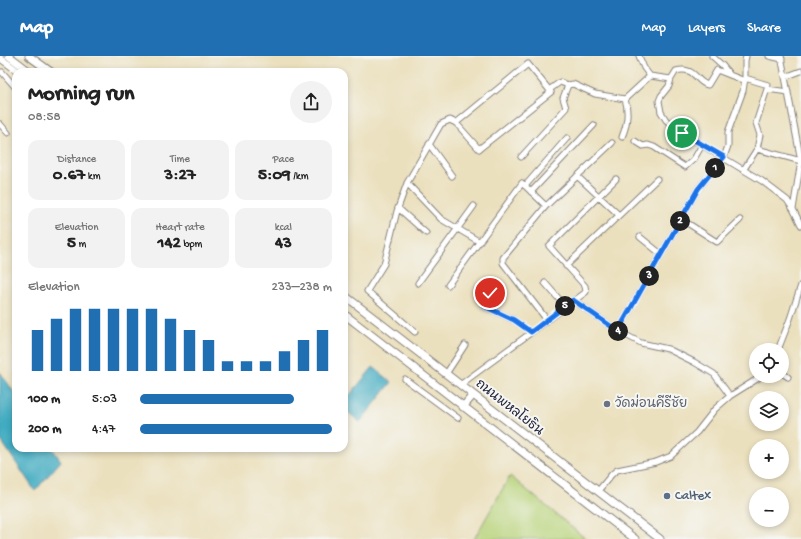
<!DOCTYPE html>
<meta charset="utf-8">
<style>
body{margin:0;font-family:"Gochi Hand","Playpen Sans Thai",sans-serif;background:#f2f2f2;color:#222;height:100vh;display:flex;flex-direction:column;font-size:15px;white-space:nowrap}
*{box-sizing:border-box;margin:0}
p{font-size:13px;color:#767676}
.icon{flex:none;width:22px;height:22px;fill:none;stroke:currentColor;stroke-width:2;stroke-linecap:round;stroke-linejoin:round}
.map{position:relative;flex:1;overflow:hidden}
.side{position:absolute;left:12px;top:12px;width:336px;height:384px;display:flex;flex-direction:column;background:#fff;border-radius:12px;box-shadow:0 2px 6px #0003}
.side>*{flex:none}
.fabs{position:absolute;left:749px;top:287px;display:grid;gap:8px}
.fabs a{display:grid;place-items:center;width:40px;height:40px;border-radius:50%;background:#fff;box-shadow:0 2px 6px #0003;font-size:20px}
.pin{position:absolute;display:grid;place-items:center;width:34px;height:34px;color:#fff;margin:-17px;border:2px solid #fff;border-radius:50%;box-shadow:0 1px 4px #0007}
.km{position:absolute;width:20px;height:20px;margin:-10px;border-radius:50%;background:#222;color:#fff;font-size:11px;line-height:20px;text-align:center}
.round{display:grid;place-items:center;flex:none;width:42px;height:42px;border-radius:21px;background:#f2f2f2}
.overview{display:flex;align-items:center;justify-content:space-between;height:68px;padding:0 16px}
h1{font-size:22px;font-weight:700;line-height:30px}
.figures{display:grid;grid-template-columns:repeat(3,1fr);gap:6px;height:68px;padding:4px 16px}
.figures div{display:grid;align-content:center;border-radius:10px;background:#f2f2f2;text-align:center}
.figures b{font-size:17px;font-weight:700}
.figures small{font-size:11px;font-weight:400}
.figures p{font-size:11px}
.chart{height:112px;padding:8px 16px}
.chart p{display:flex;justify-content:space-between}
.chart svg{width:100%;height:72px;margin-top:4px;stroke:#1f6fb2;stroke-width:6}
ul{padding:0 16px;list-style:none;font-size:13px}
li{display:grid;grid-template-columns:64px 48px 1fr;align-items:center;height:30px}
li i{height:10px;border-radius:5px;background:#1f6fb2}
header{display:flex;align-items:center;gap:24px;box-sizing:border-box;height:56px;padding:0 20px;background:#1f6fb2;color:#fff}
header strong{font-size:19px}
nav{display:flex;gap:22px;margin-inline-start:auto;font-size:14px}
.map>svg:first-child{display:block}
.green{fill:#b8d379;stroke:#6d7a5a}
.water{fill:#41abc1;stroke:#32667e}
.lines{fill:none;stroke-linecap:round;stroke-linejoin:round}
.minor-casing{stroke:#86817c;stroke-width:7}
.major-casing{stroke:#86817c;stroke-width:8}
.highway-casing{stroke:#86817c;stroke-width:9}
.minor{stroke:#fff;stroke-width:5}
.major{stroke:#fff;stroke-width:6}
.highway{stroke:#fff;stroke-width:7}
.route-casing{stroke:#fff;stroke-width:8}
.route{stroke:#1a73e8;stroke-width:5}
.worship-dot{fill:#6b7280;stroke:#f6f6f2;stroke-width:1.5}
.service-dot{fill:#5c6f8a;stroke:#f6f6f2;stroke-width:1.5}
.labels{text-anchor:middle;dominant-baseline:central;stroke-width:4;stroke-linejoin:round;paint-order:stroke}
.worship-label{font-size:13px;fill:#5b616d;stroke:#f6f6f2;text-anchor:start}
.street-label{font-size:13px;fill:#22223b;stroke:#f6f6f2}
.service-label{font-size:13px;fill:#4e5e75;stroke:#f6f6f2;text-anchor:start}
</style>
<header>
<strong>Map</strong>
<nav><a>Map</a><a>Layers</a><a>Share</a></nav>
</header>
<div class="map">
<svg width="801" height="483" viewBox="0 0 801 483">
<rect width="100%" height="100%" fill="#f6f6f2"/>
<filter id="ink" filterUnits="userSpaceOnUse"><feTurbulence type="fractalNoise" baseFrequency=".025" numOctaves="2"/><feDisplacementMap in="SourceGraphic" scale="8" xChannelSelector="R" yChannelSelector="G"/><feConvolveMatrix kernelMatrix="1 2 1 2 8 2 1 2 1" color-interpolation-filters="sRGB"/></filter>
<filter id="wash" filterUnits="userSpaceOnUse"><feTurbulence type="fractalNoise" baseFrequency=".012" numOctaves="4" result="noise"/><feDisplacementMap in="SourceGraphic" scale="16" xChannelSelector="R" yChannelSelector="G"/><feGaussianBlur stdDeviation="0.9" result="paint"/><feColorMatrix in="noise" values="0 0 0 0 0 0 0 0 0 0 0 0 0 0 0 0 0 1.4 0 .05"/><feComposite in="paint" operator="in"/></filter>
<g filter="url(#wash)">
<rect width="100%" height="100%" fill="#ebe0bd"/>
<path class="green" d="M510,420L586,483H474Z"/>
<path class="water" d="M373,311L392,326L360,366L344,353V346Z
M0,316L16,339V392H52L61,405L35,435L0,383Z"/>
</g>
<g filter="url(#ink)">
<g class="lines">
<g class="minor-casing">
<path id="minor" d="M639,0L644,12L650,20L671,23L669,30L661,40L659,45L661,56L666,64L682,77L762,125L787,144L793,153
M712,0L722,9L730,19
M769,0L782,3
M781,0L801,105L793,153L801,169
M2,16L16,32
M785,21L801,15
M745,22L768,29L767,33
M671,23L676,15C696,10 696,27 708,29L717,14L745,25
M549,34L560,26L568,29L573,28L595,38L625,43L650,20
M788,36L767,33L756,67L760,79L757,93L801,105
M0,68L8,77
M622,81C627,70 629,55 625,43
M635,85L643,90L648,89L654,91L685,111L694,103L702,89
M429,88L452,120
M521,101L566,52L563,42L568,29
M744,113L757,93
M577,120L619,159
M407,127L441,163L480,186
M525,130L567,82
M531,136L594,69
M398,152L426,177
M681,163L717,186L740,164
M640,181L661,198
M566,210L657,123
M418,227L474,150
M545,227L565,250
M448,229L522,127L546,150
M492,235L484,246V250L514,264L531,276
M573,244L618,275L641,287L668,293L694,306L714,318L730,340
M547,264L503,207V202L546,150L612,87
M618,275L698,133L724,101L728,90V76L743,35L745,22V5L746,0
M415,276L367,235L384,208L397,155L407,127L441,68L450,64L456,67L479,93L551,36L528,8L456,67
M778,294L790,263L801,229
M782,317L788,321
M446,318L465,289
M405,323L458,362
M460,329L586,236L585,230L549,190L616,123
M598,435L612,418L617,414L656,406L671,400L697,376L715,353L730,340L762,320"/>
</g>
<g class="major-casing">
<path id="major" d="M0,2L19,16"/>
</g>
<g class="highway-casing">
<path id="highway" d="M9,0L30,16
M29,0L51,16
M344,239L660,483
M344,258L635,483
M463,351L473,339"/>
</g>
<use href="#minor" class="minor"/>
<use href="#major" class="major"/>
<use href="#highway" class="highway"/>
</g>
</g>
<g class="lines" filter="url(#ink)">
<g class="route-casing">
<path id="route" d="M490,237L484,246V250L514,264L531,276L573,244L618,275L698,133L724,101L682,77"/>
</g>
<use href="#route" class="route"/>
</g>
<circle class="worship-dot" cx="607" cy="348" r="4"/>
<circle class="service-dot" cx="667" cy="440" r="4"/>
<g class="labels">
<g class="worship-label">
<text x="615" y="348">วัดม่อนคีรีชัย</text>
</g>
<g class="street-label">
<text transform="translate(509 352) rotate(38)">ถนนพหลโยธิน</text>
</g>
<g class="service-label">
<text x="675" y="440">Caltex</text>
</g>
</g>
</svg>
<div class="fabs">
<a><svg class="icon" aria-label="locate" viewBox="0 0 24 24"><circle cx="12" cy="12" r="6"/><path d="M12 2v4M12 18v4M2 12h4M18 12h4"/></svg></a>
<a><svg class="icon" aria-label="layers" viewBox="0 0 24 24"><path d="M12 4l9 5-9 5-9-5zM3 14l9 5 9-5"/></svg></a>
<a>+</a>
<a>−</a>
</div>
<div class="pin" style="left:682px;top:77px;background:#1e9e55"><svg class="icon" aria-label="arrive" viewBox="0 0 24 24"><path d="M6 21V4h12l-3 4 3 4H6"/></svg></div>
<div class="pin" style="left:490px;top:237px;background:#d93025"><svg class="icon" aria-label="check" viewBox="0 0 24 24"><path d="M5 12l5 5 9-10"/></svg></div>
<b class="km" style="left:715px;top:112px">1</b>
<b class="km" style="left:680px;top:165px">2</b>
<b class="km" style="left:649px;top:220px">3</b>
<b class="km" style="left:618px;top:275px">4</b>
<b class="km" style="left:565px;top:250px">5</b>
<section class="side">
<div class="overview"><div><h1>Morning run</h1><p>08:58</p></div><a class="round"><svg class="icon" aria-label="share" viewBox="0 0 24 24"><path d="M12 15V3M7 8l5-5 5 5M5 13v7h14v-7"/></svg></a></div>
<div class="figures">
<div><p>Distance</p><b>0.67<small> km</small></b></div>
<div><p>Time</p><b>3:27</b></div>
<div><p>Pace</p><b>5:09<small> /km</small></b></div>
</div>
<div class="figures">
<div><p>Elevation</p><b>5<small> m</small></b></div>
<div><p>Heart rate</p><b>142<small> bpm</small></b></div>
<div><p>kcal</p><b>43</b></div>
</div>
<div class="chart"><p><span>Elevation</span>233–238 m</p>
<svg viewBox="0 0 160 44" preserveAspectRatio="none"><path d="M5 44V19M15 44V12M25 44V6M35 44V6M45 44V6M55 44V6M65 44V6M75 44V12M85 44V19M95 44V25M105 44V38M115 44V38M125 44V38M135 44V32M145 44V25M155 44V19"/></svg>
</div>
<ul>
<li><b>100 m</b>5:03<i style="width:80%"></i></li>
<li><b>200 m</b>4:47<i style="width:100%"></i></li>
</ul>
</section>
</div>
